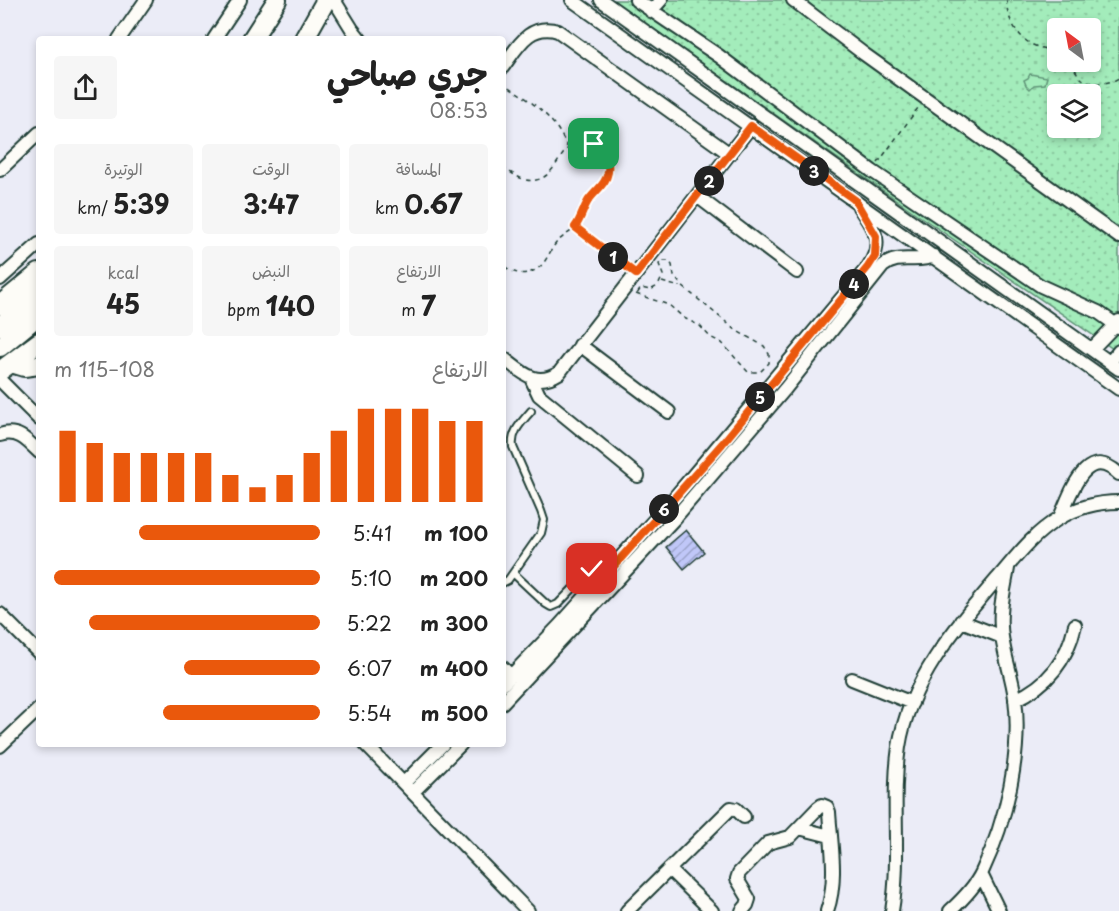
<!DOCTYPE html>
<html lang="ar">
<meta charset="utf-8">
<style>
body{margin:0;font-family:"Playpen Sans","Playpen Sans Arabic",sans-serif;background:#f6f6f6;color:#222;direction:rtl;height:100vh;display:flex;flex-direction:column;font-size:22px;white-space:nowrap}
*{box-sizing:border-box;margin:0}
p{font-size:20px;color:#767676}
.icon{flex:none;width:33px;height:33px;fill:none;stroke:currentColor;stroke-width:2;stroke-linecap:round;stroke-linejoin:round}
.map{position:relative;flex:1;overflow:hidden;direction:ltr}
.side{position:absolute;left:36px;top:36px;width:470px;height:711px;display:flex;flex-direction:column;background:#fff;border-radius:6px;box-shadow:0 3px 9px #0003;direction:rtl}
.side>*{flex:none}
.needle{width:39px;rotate:328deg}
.tools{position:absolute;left:1047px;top:18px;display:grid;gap:12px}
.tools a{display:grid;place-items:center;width:54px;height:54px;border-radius:6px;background:#fff;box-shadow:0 3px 9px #0003;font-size:30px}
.pin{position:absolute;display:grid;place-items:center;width:51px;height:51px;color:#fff;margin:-26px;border-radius:12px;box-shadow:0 3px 9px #0006}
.km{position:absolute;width:30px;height:30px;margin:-15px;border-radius:50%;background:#222;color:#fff;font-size:16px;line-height:30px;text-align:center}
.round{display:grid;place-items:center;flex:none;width:63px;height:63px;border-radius:6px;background:#f6f6f6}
.headline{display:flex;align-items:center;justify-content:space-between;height:102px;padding:0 18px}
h1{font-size:33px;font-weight:700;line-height:45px}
.metrics{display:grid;grid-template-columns:repeat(3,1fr);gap:9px;height:102px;padding:6px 18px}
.metrics div{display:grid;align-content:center;border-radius:6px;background:#f6f6f6;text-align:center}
.metrics b{font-size:26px;font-weight:700}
.metrics small{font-size:16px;font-weight:400}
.metrics p{font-size:16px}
.chart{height:168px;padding:12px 18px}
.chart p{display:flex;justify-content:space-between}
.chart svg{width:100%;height:108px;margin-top:6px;stroke:#ea580c;stroke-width:6}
ul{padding:0 18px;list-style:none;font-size:20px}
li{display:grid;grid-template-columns:96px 72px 1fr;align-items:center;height:45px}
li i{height:15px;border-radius:8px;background:#ea580c}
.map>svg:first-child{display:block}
.green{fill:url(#green-dots);stroke:#619478;stroke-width:1.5;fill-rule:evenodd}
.pitch{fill:#a3ecbb;stroke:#619478;stroke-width:1.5}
.building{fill:url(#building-hatch);stroke:#1f3d34;stroke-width:1.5}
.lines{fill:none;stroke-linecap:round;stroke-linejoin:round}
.lane-casing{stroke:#1f3d34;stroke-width:10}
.street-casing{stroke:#1f3d34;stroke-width:16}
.primary-casing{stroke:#1f3d34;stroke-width:22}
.path{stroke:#1f3d34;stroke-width:1.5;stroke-dasharray:4.5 4.5;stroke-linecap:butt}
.lane{stroke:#fdfcf7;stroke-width:6}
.street{stroke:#fdfcf7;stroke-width:12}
.primary{stroke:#fdfcf7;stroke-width:18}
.route-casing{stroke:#fff;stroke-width:12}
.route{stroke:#ea580c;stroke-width:8}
</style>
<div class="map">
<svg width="1119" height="911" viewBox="0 0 1119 911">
<defs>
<pattern id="green-dots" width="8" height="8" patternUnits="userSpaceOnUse" patternTransform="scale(1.5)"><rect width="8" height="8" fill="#a3ecbb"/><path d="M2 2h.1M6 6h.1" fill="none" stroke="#8ccba1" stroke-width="1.8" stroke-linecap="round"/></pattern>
<pattern id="building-hatch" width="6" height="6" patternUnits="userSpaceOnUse" patternTransform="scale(1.5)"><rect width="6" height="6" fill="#c0c7f8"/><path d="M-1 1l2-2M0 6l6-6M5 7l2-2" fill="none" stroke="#9ba3ca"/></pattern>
</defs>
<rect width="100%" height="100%" fill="#ebecf7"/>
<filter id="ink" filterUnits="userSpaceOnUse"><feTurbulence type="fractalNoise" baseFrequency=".0167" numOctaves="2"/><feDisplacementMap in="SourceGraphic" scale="12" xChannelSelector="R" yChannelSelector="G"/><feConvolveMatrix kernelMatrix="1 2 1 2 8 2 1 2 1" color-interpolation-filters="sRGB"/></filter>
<g filter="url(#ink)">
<path class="green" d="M612,0H1119V353L918,215ZM1058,28H1090V62H1058ZM1058,94H1090V128H1058Z"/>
<path class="pitch" d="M1030,74L1047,77L1045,84L1034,85L1030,89L1026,85L1024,80L1028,78Z"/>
<path class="building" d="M686,530L704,552L684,569L666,547Z"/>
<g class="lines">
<g class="lane-casing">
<path id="lane" d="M513,573L546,604L551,607L558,604L592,569H597L605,575
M502,583L508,580L541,533L544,520L541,511L513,447C511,432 521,423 531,411"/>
</g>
<g class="street-casing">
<path id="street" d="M334,0L352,29L360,39
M572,0L1119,389
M601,0L1119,369
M636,0L719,56L872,171L1041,286L1098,312L1119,327
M793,0L864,54L1119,237
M651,11L661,0
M119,39L146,0
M214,39L240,0
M502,68C517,48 529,22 558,31L730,154
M0,170L39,133
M697,196L797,272
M0,279L39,244
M580,345L669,412
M1092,349L1119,321
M502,357C522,372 535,388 559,373L751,126
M1110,362L1119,351
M531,378L539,395L638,476
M0,380L39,419
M0,435C17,429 27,440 39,452
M1060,517C1071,494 1085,443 1119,474
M0,614L39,653
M961,621L1002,637
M502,667L511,676
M852,679L912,703
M502,685L559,626L675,497L868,267C885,241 874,230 859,207
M1015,700C1048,685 1067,661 1075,625
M502,703L674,519L785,389L883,266C899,253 916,264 934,256
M365,744L528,911
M0,746L39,709
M404,783L443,744
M413,792L461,744
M799,828L830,836
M669,869L712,911
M981,874L999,911
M627,911L731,808L736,809L744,817
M742,911L747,905L749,899L737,879L739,873L768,843L790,837L818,808L822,805L827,807L829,812C831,844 838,879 827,911
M892,911C901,857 891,801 899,747C909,681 955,628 997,579C1016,557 1033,534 1058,519C1076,508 1098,502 1119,502
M950,911C962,900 975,887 982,872C1006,821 1022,755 1015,698C1012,674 1002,651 1001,627C999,607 1005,587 1008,568"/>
</g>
<g class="primary-casing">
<path id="primary" d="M252,39L277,0
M304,39L326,0
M0,305L39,273
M0,326L39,294
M0,347L39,315
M11,363L24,367L39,365
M0,371L39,342"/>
</g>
<path class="path" d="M1007,0C1005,16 1018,38 1033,45C1041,49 1050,49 1058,52
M1070,62C1074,67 1077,74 1081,78C1090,86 1110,84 1119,78
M502,82C529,100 555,116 567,147
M878,163L918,108
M502,168C514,173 522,183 536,180C560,176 560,137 588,142C594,144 600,147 603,152C608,158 610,166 608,173C605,185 596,190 589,199C584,206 583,216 578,224C572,232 564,235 557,242C548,252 546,267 531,272C521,276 510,272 502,264
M576,228L626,267
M662,282L680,287
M636,294L669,305L684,318L700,326L710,337L722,343L748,372H760L769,363V354L764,346L737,331L682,286L674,276L672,265L669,261H662L659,264L663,275L658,286L650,290L641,288L637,294"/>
<use href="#lane" class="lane"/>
<use href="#street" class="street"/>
<use href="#primary" class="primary"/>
</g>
</g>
<g class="lines" filter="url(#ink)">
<g class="route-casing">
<path id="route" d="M592,569H597L605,576L722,444L868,267L875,256L876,236L855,200L751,126L636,274L575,227C581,219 583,209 588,201C592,195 597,191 601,186C613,172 610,154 594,144"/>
</g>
<use href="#route" class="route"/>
</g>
</svg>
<div class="tools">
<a><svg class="needle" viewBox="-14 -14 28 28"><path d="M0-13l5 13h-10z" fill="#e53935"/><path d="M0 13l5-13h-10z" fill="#767676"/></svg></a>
<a><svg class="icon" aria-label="layers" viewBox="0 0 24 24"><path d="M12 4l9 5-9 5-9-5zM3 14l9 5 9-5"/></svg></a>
</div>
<div class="pin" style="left:594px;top:144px;background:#1e9e55"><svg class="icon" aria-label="arrive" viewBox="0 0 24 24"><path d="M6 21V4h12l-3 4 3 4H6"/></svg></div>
<div class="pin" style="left:592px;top:569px;background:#d93025"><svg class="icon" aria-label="check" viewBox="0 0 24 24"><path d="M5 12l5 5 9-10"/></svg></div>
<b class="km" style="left:613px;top:257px">1</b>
<b class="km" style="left:709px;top:181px">2</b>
<b class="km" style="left:814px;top:171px">3</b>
<b class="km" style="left:854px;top:284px">4</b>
<b class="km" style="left:760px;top:397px">5</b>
<b class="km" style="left:664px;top:509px">6</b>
<section class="side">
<div class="headline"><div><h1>جري صباحي</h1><p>08:53</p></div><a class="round"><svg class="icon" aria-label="share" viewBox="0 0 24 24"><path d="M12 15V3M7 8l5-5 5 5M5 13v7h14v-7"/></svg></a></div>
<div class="metrics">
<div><p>المسافة</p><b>0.67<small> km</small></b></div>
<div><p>الوقت</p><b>3:47</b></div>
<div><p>الوتيرة</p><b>5:39<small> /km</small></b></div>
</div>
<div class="metrics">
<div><p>الارتفاع</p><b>7<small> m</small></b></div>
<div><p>النبض</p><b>140<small> bpm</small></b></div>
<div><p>kcal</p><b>45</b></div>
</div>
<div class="chart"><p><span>الارتفاع</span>108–115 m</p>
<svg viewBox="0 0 160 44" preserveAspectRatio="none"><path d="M5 44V15M15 44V20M25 44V24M35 44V24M45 44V24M55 44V24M65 44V33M75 44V38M85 44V33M95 44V24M105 44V15M115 44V6M125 44V6M135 44V6M145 44V11M155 44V11"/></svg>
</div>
<ul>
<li><b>100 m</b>5:41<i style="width:68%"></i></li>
<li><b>200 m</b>5:10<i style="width:100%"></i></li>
<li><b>300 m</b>5:22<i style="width:87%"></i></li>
<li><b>400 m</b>6:07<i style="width:51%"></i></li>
<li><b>500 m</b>5:54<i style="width:59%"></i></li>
</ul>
</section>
</div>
